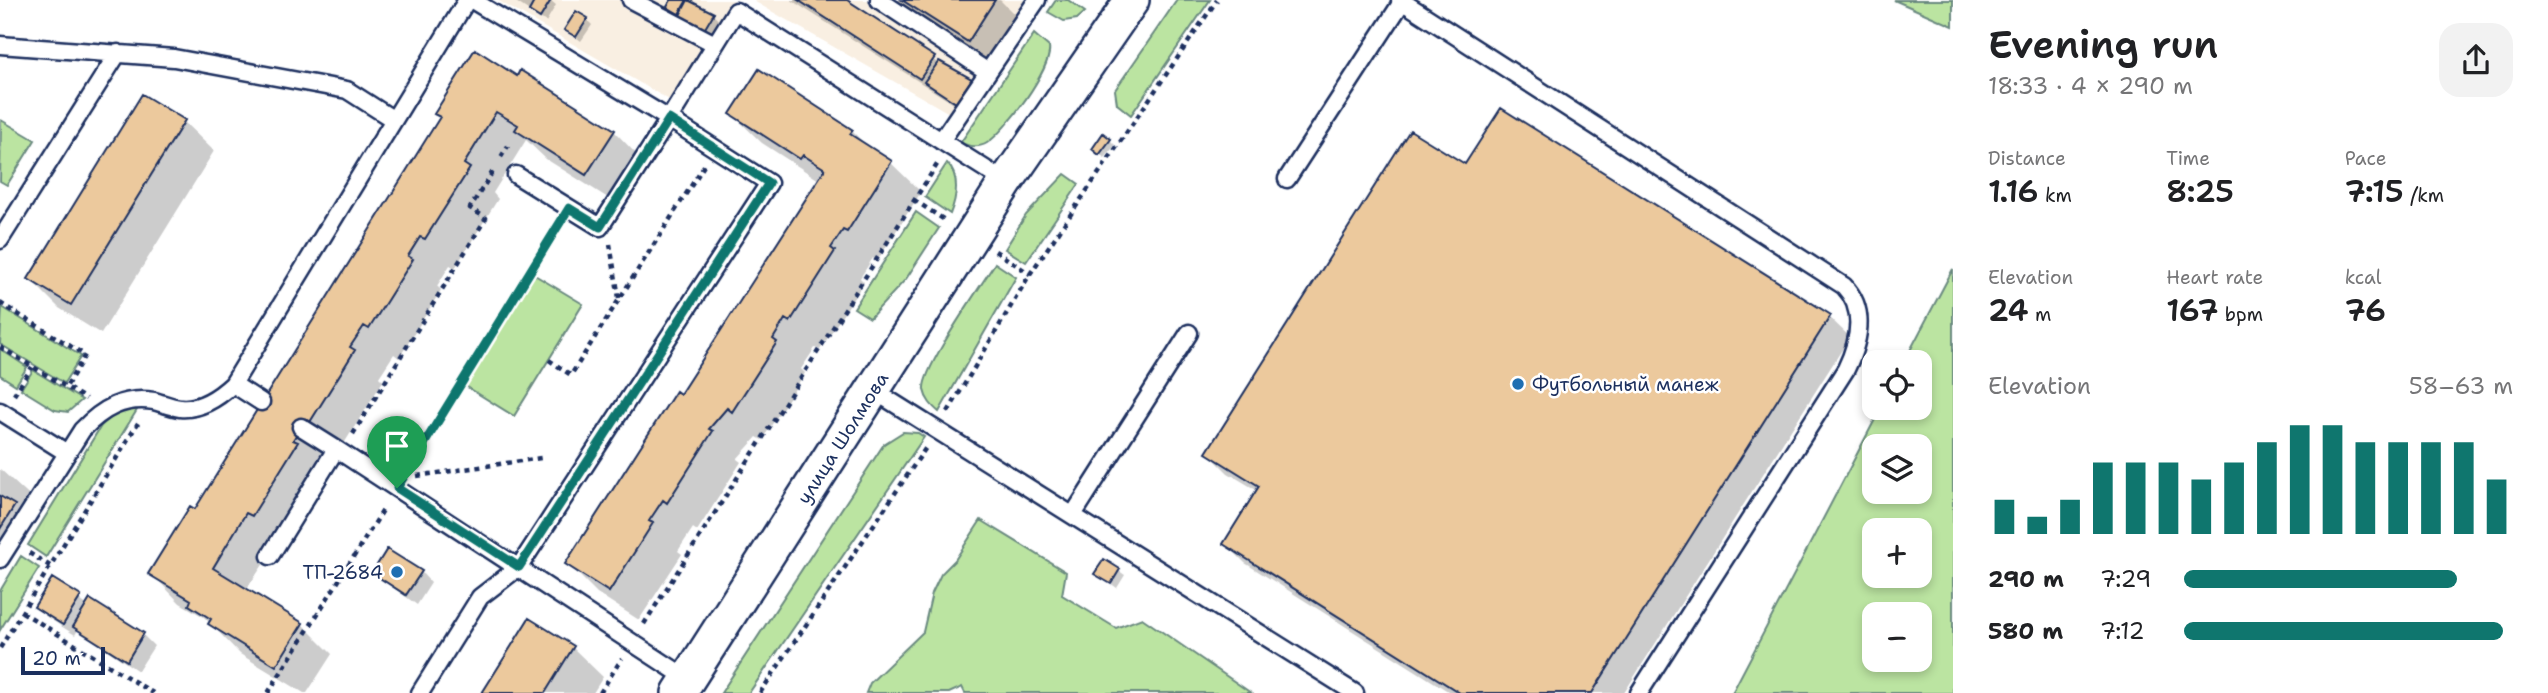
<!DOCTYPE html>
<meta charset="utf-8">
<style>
body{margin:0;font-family:"Shantell Sans",sans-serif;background:#f2f2f2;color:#202124;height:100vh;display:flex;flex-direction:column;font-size:26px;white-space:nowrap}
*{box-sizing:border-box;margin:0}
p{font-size:23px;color:#757577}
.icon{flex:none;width:38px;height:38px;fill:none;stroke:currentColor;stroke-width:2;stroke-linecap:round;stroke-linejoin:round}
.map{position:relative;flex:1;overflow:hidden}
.drawer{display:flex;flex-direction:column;background:#fff;width:595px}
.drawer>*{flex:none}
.fabs{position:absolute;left:1862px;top:350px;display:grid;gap:14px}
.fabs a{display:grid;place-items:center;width:70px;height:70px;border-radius:14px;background:#fff;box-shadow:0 4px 10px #0003;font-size:35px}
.scale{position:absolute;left:21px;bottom:18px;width:84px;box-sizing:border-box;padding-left:7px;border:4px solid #1b2f5e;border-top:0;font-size:19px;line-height:24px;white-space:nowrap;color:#1b2f5e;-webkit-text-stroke:5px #fff;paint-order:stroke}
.pin{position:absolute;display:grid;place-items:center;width:60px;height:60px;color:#fff;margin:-72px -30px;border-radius:50% 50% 50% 0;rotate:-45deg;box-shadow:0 0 7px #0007}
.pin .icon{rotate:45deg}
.round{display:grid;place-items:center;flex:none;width:74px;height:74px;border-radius:21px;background:#f2f2f2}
.summary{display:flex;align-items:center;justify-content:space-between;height:119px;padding:0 35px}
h1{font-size:38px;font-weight:600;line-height:52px}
.metrics{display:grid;grid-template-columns:repeat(3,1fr);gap:10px;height:119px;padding:7px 35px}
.metrics div{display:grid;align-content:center}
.metrics b{font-size:30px;font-weight:600}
.metrics small{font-size:19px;font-weight:400}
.metrics p{font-size:19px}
.chart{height:196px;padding:14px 35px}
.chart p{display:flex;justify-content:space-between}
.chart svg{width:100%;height:126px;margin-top:7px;stroke:#0f766e;stroke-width:6}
ul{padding:0 35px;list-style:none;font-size:23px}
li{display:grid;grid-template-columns:112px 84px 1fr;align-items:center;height:52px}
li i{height:18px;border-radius:9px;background:#0f766e}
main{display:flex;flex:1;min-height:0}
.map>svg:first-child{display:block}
.built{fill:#f9efe2}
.green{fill:#bbe4a1;stroke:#6b8a80;stroke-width:2;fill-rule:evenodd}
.shadow{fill:#0003}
.building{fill:#ecc99d;stroke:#1b2f5e;stroke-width:2}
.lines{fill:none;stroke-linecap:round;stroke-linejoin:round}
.lane-casing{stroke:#1b2f5e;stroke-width:21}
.street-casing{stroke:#1b2f5e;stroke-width:38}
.path{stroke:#1b2f5e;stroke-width:4.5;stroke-dasharray:5 5;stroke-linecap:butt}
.lane{stroke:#fff;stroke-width:16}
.street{stroke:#fff;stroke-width:33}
.route-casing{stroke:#fff;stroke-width:14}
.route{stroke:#0f766e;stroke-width:9}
.poi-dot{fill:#1f6fb2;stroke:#fff;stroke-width:2.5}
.labels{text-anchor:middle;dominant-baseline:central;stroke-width:5;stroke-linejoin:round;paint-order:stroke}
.poi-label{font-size:19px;fill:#1b2f5e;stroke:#fff;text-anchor:start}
.street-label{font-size:19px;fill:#1b2f5e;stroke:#fff}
</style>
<main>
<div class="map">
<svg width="1953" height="693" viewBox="0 0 1953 693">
<rect width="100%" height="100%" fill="#fff"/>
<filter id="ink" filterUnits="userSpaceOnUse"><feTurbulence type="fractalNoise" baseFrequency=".0143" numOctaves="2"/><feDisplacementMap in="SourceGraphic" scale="14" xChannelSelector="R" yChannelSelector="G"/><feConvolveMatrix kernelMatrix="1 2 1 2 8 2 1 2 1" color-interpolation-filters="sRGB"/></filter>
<g filter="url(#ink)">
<path class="built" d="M497,0H734L671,101Z
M752,0H1046L969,114L956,117Z"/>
<path class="green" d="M1056,0H1068L1085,12L1077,19L1064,21L1048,12Z
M1177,0H1210L1131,115L1117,104L1115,90Z
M1894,0H1953V26Z
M1034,34L1049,47C1053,67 1005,132 987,143C979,148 968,147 961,142Z
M1,120L35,140L7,185L0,181Z
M947,163C960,176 957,197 950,214L925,197Z
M1065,174L1079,184L1026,262L1005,249L1026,215Z
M916,212L939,228L906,279L870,318L854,308Z
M995,263L1016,277L939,412C932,406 926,400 924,390C921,370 982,285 995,263Z
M1953,269V693H1732L1881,408H1920V362H1904ZM1874,446H1920V492H1874ZM1874,530H1920V576H1874ZM1874,614H1920V660H1874Z
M533,274L583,304L514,416L464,385Z
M2,307L81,356L64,383L0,344Z
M0,349L27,367L16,385L0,375Z
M33,370L82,400L68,412L55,410L21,389Z
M131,409L137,410L46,557L28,545L101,426L117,412Z
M903,432L918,433L924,437L749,693H721L884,444Z
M981,520L1066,572L1062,595L1116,628L1142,618L1251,693H965L962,687L949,693H866L870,683L923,632L932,593L941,574L955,560Z
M21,556L39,568L0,630V591Z"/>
<path class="shadow" d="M513,0H550L556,5L546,22Z
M672,0H694L693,3L713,14L718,20L710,34L674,12L669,7Z
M791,0H843L939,64L971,81L982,92L968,113Z
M894,0H1000L1017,17L988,61Z
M587,20L592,25L581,41L567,30Z
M518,78L614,131L643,161L616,203L546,159L526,140L493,193L498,199L455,268L450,265L437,286L441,290L399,358L394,354L379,377L383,381L340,450L246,590L302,624L332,654L307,693H304L240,654L204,617L180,603L151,573L195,512L441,119L436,114Z
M143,96L184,122L214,151L101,334L59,308L30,279Z
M732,114L852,131L870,149L891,163L921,192L877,261L873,258L860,278L864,282L820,350L815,348L801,369L805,373L762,440L757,437L737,459L741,462L697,531L693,528L678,551L682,554L639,620L597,593L568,564L680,397L819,180L762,143Z
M1110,140L1115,145L1105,158L1099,154Z
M1466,166L1829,317L1850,337L1624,693H1451L1245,563L1225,543L1258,491L1228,473L1208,453Z
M0,469L37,503L0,549Z
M1104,561L1125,575L1117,588L1096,573Z
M421,572L431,583L417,605L374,573Z
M53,580L88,606L91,601L143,635L154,646L138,671L78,630L75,635L47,617L36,606Z
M530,620L573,648L603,677L593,693H484Z"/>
<path class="building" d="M535,0H551L540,18L529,11Z
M671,0H687L679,14L667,7Z
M688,0L714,13L704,30L679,17Z
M798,0H847L935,57L920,79Z
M902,0H995L968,42Z
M576,11L588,18L576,37L564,30Z
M475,49L517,76L520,70L615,130L586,175L515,130L518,125L496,112L464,164L470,168L425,239L420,237L408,256L413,259L369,329L364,326L350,347L355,350L310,422L306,419L293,440L298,442L252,516L246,513L213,568L303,623L276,666L208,624L211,619L189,605L191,600L148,574L190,506L195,509L440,117L434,114Z
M939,61L972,79L956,103L924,82Z
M759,69L853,130L850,134L892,161L847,232L843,230L831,248L835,251L790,322L785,319L773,339L777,342L732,412L727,408L709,429L713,431L667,503L663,500L649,521L653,523L609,592L565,564L676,391L680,394L825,169L803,155L800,159L730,114Z
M142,94L185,120L71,305L28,279Z
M1501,108L1831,315L1592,693H1460L1223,544L1259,486L1206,453L1410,130L1465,164Z
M1103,133L1111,139L1099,155L1092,149Z
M0,496L15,505L0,529Z
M387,549L422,571L406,595L372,573Z
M1104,559L1120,569L1111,584L1094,574Z
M52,578L81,596L63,625L34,607Z
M90,599L144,633L127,661L73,627Z
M529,618L574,646L545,693H482Z"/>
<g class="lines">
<g class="lane-casing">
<path id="lane" d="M472,0L669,119L736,11L1006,182
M631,0L715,44
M879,0L988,72
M1400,0L1844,286C1867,310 1859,342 1846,369L1639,693
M0,45L174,58L347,90L394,120
M941,141L1037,0
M1287,179L1402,2
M0,240L118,53
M233,384L261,402
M873,390L1355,693
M0,411L67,453
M301,427L336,449
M1073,515L1189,333
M270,556L336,449L688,679
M0,559L82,430C102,409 124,396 154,401C162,403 171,407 180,408C200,410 219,397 233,384L467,0
M420,693L480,597L519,567L769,183L669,119L600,227L516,175"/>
</g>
<g class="street-casing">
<g id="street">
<path id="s1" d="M679,693L1006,182L1132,0"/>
</g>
</g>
<path class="path" d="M501,157L508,146
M914,200L946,221
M610,244L619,298
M995,251L1030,274
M0,303L85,355L66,387
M0,347L86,399
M549,360L571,375L705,164
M14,395L32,367
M948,412L1030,274L1217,0
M353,434L486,218L470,208L495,168
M406,473L558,227
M417,476L541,458
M29,553L50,566
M22,612L153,693
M644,624L938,163
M0,648L138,423
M268,693L385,507
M600,693L622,658
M760,693L927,446"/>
<use href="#lane" class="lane"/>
<use href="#street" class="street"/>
</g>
</g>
<g class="lines" filter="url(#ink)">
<g class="route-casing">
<path id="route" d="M669,119L769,183L519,567L397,488L569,208L600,227Z"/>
</g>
<use href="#route" class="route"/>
</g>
<g class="poi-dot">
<circle cx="1518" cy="384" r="7"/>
<circle cx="397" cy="572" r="7"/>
</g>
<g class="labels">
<g class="poi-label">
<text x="1532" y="384">Футбольный манеж</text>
<text x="383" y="572" text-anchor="end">ТП-2684</text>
</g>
<g class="street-label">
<text stroke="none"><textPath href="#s1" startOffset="303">улица Шолмова</textPath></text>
</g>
</g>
</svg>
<div class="fabs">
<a><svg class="icon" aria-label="locate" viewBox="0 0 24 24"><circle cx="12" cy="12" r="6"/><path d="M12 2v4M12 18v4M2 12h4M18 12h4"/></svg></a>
<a><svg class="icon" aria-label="layers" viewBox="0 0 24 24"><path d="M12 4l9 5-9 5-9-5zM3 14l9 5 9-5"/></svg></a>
<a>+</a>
<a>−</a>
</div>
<div class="scale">20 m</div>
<div class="pin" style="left:397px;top:488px;background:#1e9e55"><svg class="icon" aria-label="arrive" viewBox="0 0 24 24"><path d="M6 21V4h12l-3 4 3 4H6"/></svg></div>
</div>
<section class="drawer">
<div class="summary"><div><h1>Evening run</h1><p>18:33 · 4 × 290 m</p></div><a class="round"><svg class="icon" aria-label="share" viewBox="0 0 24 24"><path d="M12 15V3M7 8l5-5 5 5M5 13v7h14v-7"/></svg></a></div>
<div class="metrics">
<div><p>Distance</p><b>1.16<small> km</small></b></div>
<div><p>Time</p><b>8:25</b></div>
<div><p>Pace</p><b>7:15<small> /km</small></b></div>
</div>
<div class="metrics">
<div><p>Elevation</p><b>24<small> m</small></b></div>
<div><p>Heart rate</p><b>167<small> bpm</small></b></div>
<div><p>kcal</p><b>76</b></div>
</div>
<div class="chart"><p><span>Elevation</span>58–63 m</p>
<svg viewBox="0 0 160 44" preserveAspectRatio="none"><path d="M5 44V32M15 44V38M25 44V32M35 44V19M45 44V19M55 44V19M65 44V25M75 44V19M85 44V12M95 44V6M105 44V6M115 44V12M125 44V12M135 44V12M145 44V12M155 44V25"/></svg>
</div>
<ul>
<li><b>290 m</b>7:29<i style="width:83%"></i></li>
<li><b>580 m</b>7:12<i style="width:97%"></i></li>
</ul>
</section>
</main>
